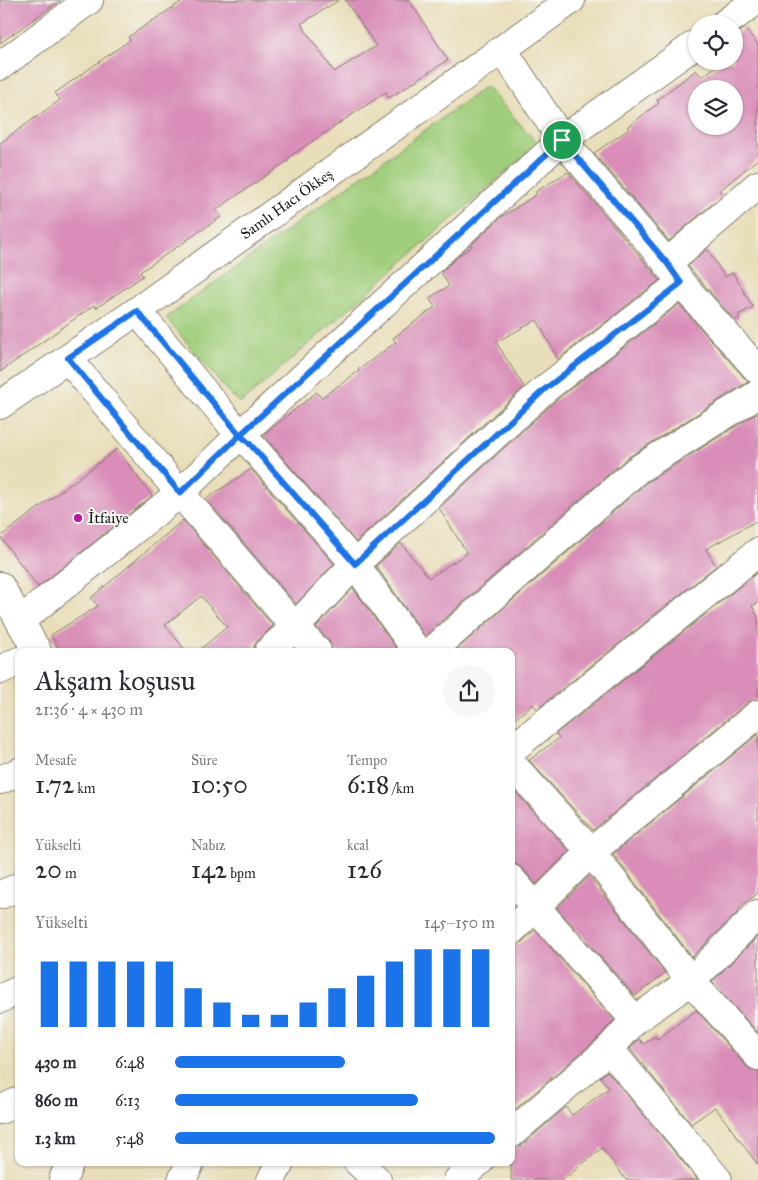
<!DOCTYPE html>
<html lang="tr">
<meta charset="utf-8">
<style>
body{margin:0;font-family:"IM FELL Great Primer",serif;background:#f7f7f7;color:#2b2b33;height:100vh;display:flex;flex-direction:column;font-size:19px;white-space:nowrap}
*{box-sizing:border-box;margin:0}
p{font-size:16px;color:#7c7c81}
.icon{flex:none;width:28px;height:28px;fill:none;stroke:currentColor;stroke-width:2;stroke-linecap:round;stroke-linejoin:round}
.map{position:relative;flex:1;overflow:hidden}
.sheet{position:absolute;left:15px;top:648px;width:500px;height:518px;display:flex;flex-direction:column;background:#fff;border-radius:10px;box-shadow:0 1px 4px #0004}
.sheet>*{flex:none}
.tools{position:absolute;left:688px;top:15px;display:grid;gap:10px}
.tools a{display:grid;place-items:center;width:55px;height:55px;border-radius:50%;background:#fff;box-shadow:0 1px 4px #0004;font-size:25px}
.pin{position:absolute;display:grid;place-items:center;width:42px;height:42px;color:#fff;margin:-21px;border:2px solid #fff;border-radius:50%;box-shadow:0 1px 5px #0007}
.round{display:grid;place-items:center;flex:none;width:52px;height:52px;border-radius:26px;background:#f7f7f7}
.summary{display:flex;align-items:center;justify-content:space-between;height:85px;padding:0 20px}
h1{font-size:28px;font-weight:600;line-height:38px}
.stats{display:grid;grid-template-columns:repeat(3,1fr);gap:8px;height:85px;padding:5px 20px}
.stats div{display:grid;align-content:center}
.stats b{font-size:25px;font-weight:600}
.stats small{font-size:14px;font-weight:400}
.stats p{font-size:14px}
.chart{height:140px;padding:10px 20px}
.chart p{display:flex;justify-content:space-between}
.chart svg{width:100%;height:90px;margin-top:5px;stroke:#1a73e8;stroke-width:6}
ul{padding:0 20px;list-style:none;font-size:16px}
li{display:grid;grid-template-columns:80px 60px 1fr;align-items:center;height:38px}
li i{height:12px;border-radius:6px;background:#1a73e8}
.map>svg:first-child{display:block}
.green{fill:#a1ce7c;stroke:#5e754c}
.building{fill:#d98db8;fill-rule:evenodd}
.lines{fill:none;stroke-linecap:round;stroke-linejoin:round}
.minor-casing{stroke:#827d6b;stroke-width:30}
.minor{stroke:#fff;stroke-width:28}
.route-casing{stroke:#fff;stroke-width:10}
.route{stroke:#1a73e8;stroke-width:6}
.poi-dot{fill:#b5179e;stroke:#f6f6f2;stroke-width:2}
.labels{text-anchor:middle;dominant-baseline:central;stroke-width:4;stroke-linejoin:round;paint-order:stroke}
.street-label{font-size:15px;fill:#1c1c1c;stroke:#f6f6f2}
.poi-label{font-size:15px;fill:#1c1c1c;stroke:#f6f6f2;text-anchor:start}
</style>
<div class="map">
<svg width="758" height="1180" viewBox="0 0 758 1180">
<rect width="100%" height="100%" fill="#f6f6f2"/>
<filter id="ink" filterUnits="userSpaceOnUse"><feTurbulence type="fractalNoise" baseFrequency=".02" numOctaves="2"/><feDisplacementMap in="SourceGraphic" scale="10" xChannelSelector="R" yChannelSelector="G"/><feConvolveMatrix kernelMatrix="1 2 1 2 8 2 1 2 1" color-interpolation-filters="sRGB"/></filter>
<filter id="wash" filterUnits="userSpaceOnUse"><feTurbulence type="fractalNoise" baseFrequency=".0096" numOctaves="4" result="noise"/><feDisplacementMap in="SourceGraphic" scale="20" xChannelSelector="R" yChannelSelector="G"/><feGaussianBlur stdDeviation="1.12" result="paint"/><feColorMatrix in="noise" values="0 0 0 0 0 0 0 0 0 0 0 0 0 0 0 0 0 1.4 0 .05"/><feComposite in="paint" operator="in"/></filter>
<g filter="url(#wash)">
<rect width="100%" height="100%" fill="#e9deba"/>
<path class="green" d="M486,86L538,144L241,403L229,393L166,318Z"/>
<g id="blocks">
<path class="building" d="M0,0H61L0,43Z
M184,0H339L301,24L334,72L376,46L345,0H409L448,60L389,98L386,92L289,157L290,159L216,210L221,217L140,272L143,276L96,308L94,305L0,372V143L60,100L55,93L130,40L128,37Z
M745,28L758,45V159L719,191L723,195L669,241L594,153L629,129L627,127L659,103L657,100L696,70L702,77L723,61H734V36ZM696,89H734V126H696Z
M568,172L660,280L558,359L537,320L496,342L524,387L356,542L263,435L317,392L321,398L359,371L358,370L396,342L393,338L435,307L429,298L449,286L441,272L461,254L472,247L471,245L500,218L537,194L535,192Z
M707,249L725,277L733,273L753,307L738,315L740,318L735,321L688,266Z
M679,304L748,382L627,458L425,636L376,566L401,543L429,578L467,553L439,508L555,401Z
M758,412V520L706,549L716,566L537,709L533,704L511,722V651H455L646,483Z
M117,449L152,496L38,587L0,537Z
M251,469L334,564L296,604L206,499Z
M183,520L273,626L258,640L254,646V651H198L227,627L201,596L165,625L186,651H60L51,635L98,606L91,598Z
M758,572V603L752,606L758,617V699L748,702L593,830L529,760L559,738L556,734Z
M353,588L398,651H332L329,641L316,627Z
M758,734V893L739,908L740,910L692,957L613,854Z
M511,787L569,851L536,884L522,868L516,864H511Z
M589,876L665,973L635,996L557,908Z
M535,930L614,1020L598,1038L511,1113V946L522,942Z
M758,936V1033L712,982Z
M696,1010L746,1066L753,1071H758V1165L715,1107L691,1124L630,1049L639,1039L644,1044L655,1036L657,1040Z
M607,1071L698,1180H626L602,1148L563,1180H511V1149L521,1146L566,1107L572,1115L609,1088L600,1077Z"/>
</g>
</g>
<g filter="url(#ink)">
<use href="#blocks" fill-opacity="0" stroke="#827d6b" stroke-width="1"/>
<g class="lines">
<g class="minor-casing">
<g id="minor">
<path d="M724,24L757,0"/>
<path d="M503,50L562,140L667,263L681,283L758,370"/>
<path d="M0,66L89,0"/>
<path d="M667,263L758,185"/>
<path d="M137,311L240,435L250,444L355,564L417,651"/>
<path d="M68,359L180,493L295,627L317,651"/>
<path id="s1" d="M0,405L137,311L571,0"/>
<path d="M0,586L37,651"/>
<path d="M21,620L180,493L240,435L562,140L696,44"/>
<path d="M269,651L295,627L355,564L545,389L681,283"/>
<path d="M432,651L637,470L758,394"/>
<path d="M0,670L19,661"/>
<path d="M511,750L758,552"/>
<path d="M511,763L591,852L691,981L758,1056"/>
<path d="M0,780L19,772"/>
<path d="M511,879L635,1020"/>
<path d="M0,895L19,887"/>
<path d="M511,931L591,852L758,714"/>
<path d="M0,999L19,990"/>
<path d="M609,1049L718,1180"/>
<path d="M0,1110L19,1101"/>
<path d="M511,1134L609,1049L635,1020L691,981L758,914"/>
<path d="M357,1161L377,1180"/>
<path d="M63,1180L70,1161"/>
<path d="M182,1180L191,1161"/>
<path d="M271,1180L281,1161"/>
<path d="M458,1180L480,1161"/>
</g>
</g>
<use href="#minor" class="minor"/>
</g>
</g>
<g class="lines" filter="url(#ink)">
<g class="route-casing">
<path id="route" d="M562,140L240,435L180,493L68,358L137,311L240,435L250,444L355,564L545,389L681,283L667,263L562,140"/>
</g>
<use href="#route" class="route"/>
</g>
<circle class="poi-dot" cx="78" cy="518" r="5"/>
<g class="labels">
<g class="street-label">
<text stroke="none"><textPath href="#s1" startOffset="350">Samlı Hacı Ökkeş</textPath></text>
</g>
<g class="poi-label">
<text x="88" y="518">İtfaiye</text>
</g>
</g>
</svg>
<div class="tools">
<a><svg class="icon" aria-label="locate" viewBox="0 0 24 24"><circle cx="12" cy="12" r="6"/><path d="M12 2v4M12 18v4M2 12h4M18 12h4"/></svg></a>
<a><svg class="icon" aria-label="layers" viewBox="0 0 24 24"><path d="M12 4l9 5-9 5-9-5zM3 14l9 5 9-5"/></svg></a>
</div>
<div class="pin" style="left:562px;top:140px;background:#1e9e55"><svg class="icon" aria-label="arrive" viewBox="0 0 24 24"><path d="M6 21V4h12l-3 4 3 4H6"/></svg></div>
<section class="sheet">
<div class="summary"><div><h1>Akşam koşusu</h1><p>21:36 · 4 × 430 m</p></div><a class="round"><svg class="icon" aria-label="share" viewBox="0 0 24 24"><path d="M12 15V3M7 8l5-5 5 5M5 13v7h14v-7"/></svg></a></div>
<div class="stats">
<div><p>Mesafe</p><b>1.72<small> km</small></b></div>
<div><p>Süre</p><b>10:50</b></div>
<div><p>Tempo</p><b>6:18<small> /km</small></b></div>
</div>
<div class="stats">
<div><p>Yükselti</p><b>20<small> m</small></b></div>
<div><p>Nabız</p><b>142<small> bpm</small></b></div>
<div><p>kcal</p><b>126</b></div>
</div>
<div class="chart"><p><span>Yükselti</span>145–150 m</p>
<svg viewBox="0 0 160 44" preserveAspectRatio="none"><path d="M5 44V12M15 44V12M25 44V12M35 44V12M45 44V12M55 44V25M65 44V32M75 44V38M85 44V38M95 44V32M105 44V25M115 44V19M125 44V12M135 44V6M145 44V6M155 44V6"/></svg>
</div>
<ul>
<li><b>430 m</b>6:48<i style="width:53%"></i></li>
<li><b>860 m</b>6:13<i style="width:76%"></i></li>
<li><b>1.3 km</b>5:48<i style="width:100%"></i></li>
</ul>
</section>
</div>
